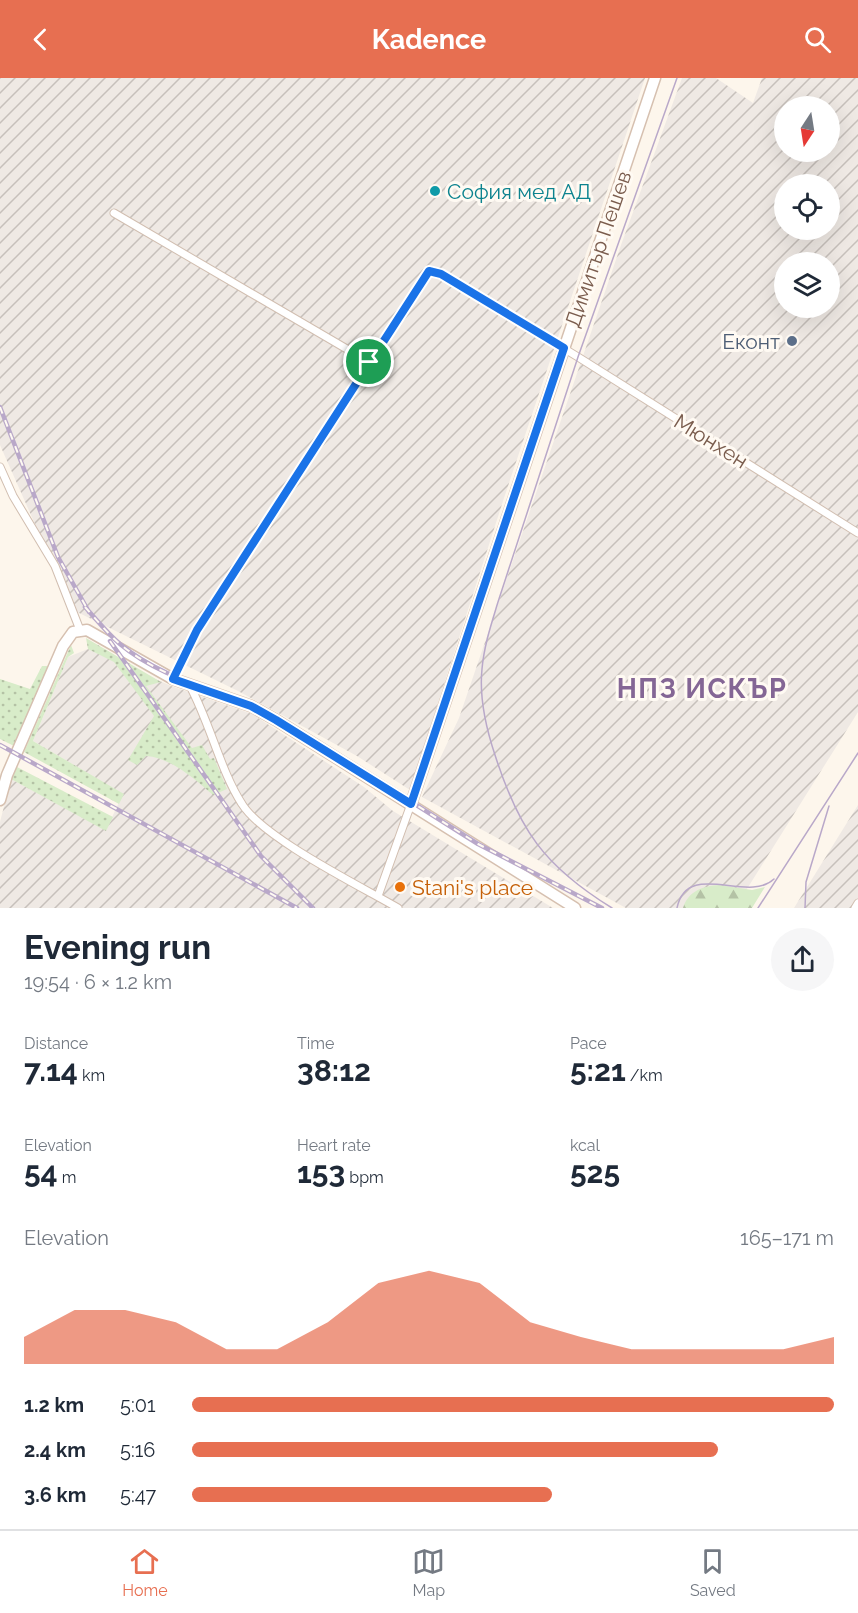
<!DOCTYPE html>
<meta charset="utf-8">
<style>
body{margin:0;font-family:Raleway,sans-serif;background:#f6f6f7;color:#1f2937;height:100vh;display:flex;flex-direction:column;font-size:22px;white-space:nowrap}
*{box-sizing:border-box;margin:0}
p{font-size:20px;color:#747a83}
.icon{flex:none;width:33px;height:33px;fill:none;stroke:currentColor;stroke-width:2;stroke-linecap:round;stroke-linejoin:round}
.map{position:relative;height:830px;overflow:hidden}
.drawer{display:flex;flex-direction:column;background:#fff;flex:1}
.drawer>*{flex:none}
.needle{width:39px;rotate:192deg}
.fabs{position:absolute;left:774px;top:18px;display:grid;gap:12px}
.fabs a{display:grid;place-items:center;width:66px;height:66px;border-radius:50%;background:#fff;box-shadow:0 6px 24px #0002;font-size:30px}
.pin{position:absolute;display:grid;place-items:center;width:51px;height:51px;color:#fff;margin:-26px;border:3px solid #fff;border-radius:50%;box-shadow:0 2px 6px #0007}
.round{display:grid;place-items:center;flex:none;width:63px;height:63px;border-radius:32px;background:#f6f6f7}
.summary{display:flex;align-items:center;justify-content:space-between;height:102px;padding:0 24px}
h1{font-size:33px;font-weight:700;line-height:45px}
.metrics{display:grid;grid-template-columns:repeat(3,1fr);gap:9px;height:102px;padding:6px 24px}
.metrics div{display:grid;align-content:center}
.metrics b{font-size:30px;font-weight:700}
.metrics small{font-size:16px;font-weight:400}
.metrics p{font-size:16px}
.chart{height:168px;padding:12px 24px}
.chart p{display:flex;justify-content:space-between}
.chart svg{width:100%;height:108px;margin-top:6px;fill:#e76f51;opacity:.7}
ul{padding:0 24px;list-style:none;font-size:20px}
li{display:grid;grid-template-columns:96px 72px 1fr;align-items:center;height:45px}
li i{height:15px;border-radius:8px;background:#e76f51}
header{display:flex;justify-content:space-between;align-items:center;height:78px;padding:0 24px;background:#e76f51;color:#fff;font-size:27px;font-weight:700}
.menu{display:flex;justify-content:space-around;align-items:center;height:84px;border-top:2px solid #e0e1e3;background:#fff;font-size:16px;color:#747a83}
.menu a{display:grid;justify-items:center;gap:3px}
.menu .active{color:#e76f51}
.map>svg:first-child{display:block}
.industrial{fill:url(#industrial-furrows);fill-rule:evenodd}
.green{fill:url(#green-dots)}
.forest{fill:url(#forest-firs)}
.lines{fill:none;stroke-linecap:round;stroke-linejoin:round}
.street-casing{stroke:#d1beb0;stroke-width:9}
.secondary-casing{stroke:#d6c0b0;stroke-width:13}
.street{stroke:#fff;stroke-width:7}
.secondary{stroke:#fff;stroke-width:10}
.tram{stroke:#b9a8c9;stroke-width:1.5}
.rail-casing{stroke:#b9a8c9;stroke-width:4.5}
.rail{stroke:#fffaf3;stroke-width:2;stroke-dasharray:7;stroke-linecap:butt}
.route-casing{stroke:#fff;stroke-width:12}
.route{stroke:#1a73e8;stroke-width:8}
.culture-dot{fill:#0f9aa8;stroke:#fffaf3;stroke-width:2}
.service-dot{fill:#5c6f8a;stroke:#fffaf3;stroke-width:2}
.food-dot{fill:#e8710a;stroke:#fffaf3;stroke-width:2}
.labels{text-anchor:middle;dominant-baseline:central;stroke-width:6;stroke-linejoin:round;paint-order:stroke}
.culture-label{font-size:21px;fill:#0d838f;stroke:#fffaf3;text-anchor:start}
.street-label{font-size:21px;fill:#7a5c4d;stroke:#fffaf3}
.service-label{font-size:21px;fill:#4e5e75;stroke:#fffaf3;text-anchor:end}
.food-label{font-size:21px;fill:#c56008;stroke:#fffaf3;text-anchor:start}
.district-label{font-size:27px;font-weight:bold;letter-spacing:1.5px;fill:#846695;stroke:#fffaf3}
</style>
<header><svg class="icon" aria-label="back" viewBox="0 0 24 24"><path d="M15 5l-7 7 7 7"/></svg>Kadence<svg class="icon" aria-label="search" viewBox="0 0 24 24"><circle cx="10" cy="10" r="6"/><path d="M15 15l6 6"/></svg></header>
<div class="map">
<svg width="858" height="830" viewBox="0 0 858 830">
<defs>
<pattern id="industrial-furrows" width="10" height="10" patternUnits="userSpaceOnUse" patternTransform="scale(1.5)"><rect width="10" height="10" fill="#efe9e4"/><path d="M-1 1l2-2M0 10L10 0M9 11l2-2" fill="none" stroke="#c7c0bb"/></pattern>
<pattern id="green-dots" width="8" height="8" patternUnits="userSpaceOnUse" patternTransform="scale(1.5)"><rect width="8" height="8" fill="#d8ecc9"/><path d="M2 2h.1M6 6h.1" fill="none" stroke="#b4c2a5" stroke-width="1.8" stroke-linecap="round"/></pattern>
<pattern id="forest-firs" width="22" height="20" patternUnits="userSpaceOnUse" patternTransform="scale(1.5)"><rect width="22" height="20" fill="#d8ecc9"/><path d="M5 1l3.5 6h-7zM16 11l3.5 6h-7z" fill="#b4c2a5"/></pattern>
</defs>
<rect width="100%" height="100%" fill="#fdf6ec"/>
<path class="industrial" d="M0,0H645L504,420L410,712L357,678L238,613L73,532L0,367Z
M682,0H716L753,25L762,0H858V634L735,830H626L422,719L459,640L621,167ZM784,28H830V74H784ZM784,106H830V152H784ZM784,184H830V230H784Z
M88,571L171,608L252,636L364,709L393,733L553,830H0V744L11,701L106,752L123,716L33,663L68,579Z
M858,727V830H794Z"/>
<path class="green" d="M86,560L161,604L146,608L192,670L202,667L210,681L214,680L227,711L213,717C196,702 170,679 146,678L137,687L128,682L154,638L114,584L88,571Z
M71,567L74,575L68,579L33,663L124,716L119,726L24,674Z
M42,588H47L48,592L16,669L0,661V601L30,611Z
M17,689L113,739L106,753L11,701Z"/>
<path class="forest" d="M719,807L752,812L765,809L752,830H683C688,813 703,808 719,807Z"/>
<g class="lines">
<g class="street-casing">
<path id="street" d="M114,135L369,284
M0,389L13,418L55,488L80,552
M173,601L197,553L429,193L441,196L578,279L858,455
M190,608C210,645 221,694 242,726C263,760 360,808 398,830
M378,818L411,726
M855,830L858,825"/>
</g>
<g class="secondary-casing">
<path id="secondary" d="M0,722L7,697L63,568L73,554L87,552L173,601L251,628L276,642L575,830
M411,726L655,0"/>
</g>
<use href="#street" class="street"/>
<use href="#secondary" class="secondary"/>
<path class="tram" d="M612,830C544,788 519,752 495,677C486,650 479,620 482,591C484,568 491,547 498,524L578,279L677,0
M677,830C687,781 748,826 774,801
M758,830L858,675
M805,830L806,804L829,728"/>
<g class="rail-casing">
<path id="rail" d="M0,329L58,479L89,534
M85,529C96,541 107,555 120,566C165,604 233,616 285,644L478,766L602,830
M110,563L261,778L313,830
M0,667L297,830"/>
</g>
<use href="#rail" class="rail"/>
</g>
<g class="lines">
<g class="route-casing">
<path id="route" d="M429,193L441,196L564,270L411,726L276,642L251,628L173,601L197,552Z"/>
</g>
<use href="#route" class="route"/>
</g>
<circle class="culture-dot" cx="435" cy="113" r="6"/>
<circle class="service-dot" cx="792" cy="263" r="6"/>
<circle class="food-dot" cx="400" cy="809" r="6"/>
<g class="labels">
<g class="culture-label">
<text x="447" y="113">София мед АД</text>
</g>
<g class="street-label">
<text transform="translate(598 171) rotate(-71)">Димитър Пешев</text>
<text transform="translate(711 363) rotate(32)">Мюнхен</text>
</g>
<g class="service-label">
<text x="780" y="263">Еконт</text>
</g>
<g class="food-label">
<text x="412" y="809">Stani's place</text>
</g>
<g class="district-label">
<text x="702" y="610">НПЗ ИСКЪР</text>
</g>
</g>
</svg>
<div class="fabs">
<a><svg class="needle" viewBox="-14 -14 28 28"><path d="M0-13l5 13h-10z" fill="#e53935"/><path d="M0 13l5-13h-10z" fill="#747a83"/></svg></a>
<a><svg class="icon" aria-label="locate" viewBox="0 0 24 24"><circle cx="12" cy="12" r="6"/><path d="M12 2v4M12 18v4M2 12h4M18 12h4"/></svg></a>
<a><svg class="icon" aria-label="layers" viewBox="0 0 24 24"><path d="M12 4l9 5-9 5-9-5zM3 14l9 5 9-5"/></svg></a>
</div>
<div class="pin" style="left:369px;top:284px;background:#1e9e55"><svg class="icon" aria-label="arrive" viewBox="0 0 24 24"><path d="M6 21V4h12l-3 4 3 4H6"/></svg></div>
</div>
<section class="drawer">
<div class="summary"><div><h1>Evening run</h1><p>19:54 · 6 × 1.2 km</p></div><a class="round"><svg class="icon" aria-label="share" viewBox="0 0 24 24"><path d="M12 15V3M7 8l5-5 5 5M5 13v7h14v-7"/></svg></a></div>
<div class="metrics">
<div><p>Distance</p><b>7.14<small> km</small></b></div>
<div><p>Time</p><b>38:12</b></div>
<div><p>Pace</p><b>5:21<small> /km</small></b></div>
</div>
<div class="metrics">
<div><p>Elevation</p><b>54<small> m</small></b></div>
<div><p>Heart rate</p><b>153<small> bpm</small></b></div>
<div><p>kcal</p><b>525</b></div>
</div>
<div class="chart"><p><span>Elevation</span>165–171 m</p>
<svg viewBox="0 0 160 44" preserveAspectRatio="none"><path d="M0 44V33L10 22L20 22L30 27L40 38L50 38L60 27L70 11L80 6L90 11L100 27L110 33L120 38L130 38L140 38L150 38L160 33V44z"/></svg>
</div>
<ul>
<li><b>1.2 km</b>5:01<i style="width:100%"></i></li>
<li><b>2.4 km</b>5:16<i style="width:82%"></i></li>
<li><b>3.6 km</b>5:47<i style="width:56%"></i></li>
</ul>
</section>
<nav class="menu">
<a class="active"><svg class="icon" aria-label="home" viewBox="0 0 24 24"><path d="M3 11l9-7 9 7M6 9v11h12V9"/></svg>Home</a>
<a><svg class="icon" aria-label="map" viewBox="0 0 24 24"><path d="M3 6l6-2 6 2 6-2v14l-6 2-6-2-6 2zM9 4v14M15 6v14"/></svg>Map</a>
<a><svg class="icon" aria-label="saved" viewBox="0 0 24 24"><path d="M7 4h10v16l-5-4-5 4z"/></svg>Saved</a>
</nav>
